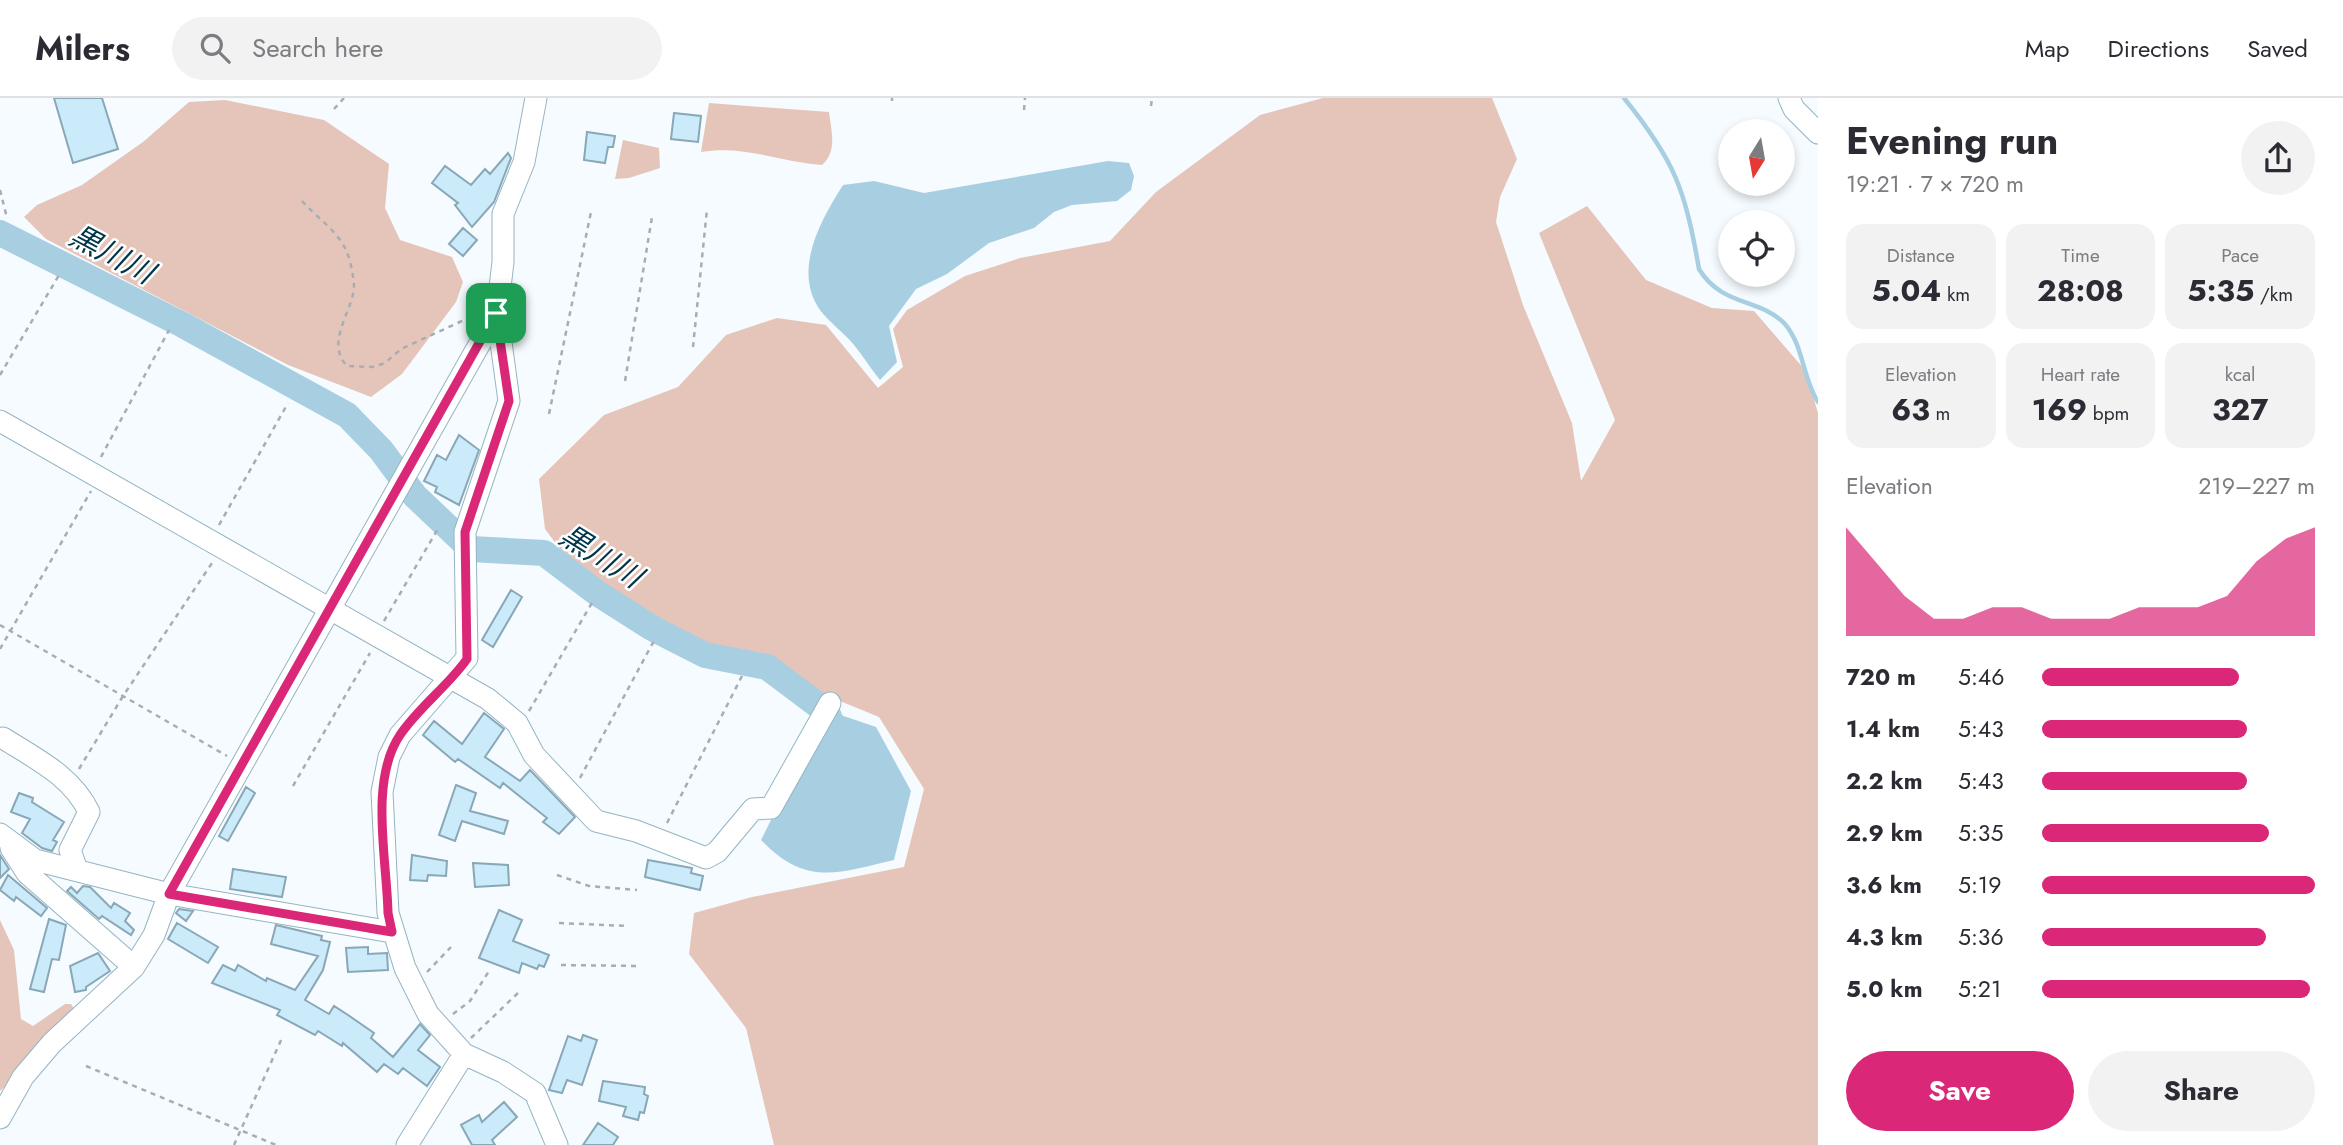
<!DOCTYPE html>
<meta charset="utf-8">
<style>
body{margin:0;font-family:Jost,"Noto Sans JP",sans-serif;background:#f2f2f3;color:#2b2b33;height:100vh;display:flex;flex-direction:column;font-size:26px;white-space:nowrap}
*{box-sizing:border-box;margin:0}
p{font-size:23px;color:#7c7c81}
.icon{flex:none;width:38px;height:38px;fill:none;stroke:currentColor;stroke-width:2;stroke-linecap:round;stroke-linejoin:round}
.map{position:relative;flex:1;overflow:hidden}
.sheet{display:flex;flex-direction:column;background:#fff;width:525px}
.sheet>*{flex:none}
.needle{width:46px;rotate:191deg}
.buttons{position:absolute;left:1718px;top:21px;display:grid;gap:14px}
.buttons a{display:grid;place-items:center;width:77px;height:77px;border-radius:50%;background:#fff;box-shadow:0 4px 10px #0003;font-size:35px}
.pin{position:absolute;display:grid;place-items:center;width:60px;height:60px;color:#fff;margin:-30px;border-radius:14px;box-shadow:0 4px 10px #0006}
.round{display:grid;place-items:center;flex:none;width:74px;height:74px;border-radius:37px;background:#f2f2f3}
.summary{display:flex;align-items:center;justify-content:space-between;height:119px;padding:0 28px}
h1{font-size:38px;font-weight:700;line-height:52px}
.metrics{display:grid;grid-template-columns:repeat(3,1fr);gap:10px;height:119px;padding:7px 28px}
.metrics div{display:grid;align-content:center;border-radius:18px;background:#f2f2f3;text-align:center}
.metrics b{font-size:30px;font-weight:700}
.metrics small{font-size:19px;font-weight:400}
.metrics p{font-size:19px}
.chart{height:196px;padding:14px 28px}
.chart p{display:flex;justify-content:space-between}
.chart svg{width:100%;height:126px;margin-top:7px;fill:#db2777;opacity:.7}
.button{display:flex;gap:14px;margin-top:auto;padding:14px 28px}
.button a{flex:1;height:80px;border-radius:42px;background:#db2777;color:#fff;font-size:28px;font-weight:700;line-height:80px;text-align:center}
.button a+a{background:#f2f2f3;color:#2b2b33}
ul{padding:0 28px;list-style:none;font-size:23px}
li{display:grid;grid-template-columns:112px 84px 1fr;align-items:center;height:52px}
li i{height:18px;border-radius:9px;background:#db2777}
header{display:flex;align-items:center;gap:42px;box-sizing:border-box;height:98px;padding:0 35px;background:#fff;border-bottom:2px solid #e1e1e2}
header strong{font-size:33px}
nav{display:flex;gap:38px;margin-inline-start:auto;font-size:24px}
.search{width:490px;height:63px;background:#f2f2f3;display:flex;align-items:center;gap:18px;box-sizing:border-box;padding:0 24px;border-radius:38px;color:#7c7c81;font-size:26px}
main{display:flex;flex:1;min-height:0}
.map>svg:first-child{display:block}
.green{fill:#e5c5b9}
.water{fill:#a8cee2}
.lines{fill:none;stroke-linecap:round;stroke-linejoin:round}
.stream{stroke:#a8cee2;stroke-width:4.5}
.river{stroke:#a8cee2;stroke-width:26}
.building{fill:#cbeafa;stroke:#88a7b7;stroke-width:2}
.minor-casing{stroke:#95b4c4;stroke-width:23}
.path{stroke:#a6aeb3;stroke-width:2.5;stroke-dasharray:5 5;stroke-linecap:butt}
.minor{stroke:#fff;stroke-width:21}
.route-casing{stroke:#fff;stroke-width:14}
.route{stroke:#db2777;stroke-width:9}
.labels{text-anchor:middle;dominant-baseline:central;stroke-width:5;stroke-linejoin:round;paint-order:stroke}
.water-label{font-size:30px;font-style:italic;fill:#00364a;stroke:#fff}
</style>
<header>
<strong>Milers</strong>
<div class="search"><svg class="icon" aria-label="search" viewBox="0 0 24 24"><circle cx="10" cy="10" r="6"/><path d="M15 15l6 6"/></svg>Search here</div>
<nav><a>Map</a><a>Directions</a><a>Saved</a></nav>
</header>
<main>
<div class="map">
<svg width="1818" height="1047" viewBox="0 0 1818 1047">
<rect width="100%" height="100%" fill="#f5fbfe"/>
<path class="green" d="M1323,0H1492L1517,61L1500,99L1496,124L1523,207L1572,325L1581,383L1615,322L1539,135L1587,108L1646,182L1712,210L1754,213L1805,272L1818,315V1047H774L746,930L689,856L694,815L752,799L904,769L924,691L879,619L818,594L775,562L715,554L578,475L545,431L539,381L604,317L678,289L726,237L777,220L826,227L878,290L903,269L893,231L907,212L965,178L1020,160L1110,143L1156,94L1260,17Z
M225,2L324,22L389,66L385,110L400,142L452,159L463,184L456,204L402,276L371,299L288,267L46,141L24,119L37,107L82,87L143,44L189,4Z
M709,5L829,14C831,32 838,53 822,67C780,64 745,47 701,54Z
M623,42L659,50L660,70L629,80L615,81Z
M0,822L14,852L21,921L33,928L65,906H71L75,912L18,977L0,993Z"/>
<path class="water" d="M1108,63L1129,65L1134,78L1131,92L1117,103L1072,107L1054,114L1034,130L989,145L947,176L916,191L889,228L897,264L880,282C871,271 863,258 854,247C844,235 830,225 820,212C792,172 821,122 843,87L874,83L924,95Z
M826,612L876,629L911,693L894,762C838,775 806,789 761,742Z"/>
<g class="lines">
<path class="stream" d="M1624,0C1675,63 1685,91 1699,171C1721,208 1761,201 1784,225C1804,247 1802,280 1818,304"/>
<path class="river" d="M0,135L183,227L347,317L381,352L415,398L471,451L544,455L597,495L652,530L705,557L767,569L827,614L836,636"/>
</g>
<path class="building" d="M54,0H102L118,51L73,65Z
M674,15L701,18L698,44L671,41Z
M587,34L615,38L613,49H608L605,65L584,62Z
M508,55L511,60L494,104L472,129L455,107L458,105L432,85L445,68L471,87L485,71L490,76Z
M463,130L477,142L463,158L449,146Z
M459,337L479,352L459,407L435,394L437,389L424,383L437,357L446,362Z
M511,492L522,499L493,549L482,542Z
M484,615L504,631L485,659L520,683L530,672L575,719L559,736L543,724L547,720L503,685L500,690L458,661L455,664L423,637L434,623L462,646Z
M456,687L476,695L470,713L508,723L504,736L462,723L455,743L439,737Z
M246,689L255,695L228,743L219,738Z
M19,695L33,700L32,704L64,724L53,742L57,744L52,753L42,750L22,735L30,721L11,714Z
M0,757L9,771L0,780Z
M412,757L447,763L446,778L428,777L427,783L410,782Z
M648,762L692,770L691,775L703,778L700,792L645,779Z
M473,765L508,767L509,787L475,789Z
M233,771L286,779L282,799L230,791Z
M8,777L47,810L41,818L16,799L14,803L0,792Z
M83,788L90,789L111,810L114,805L130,815L125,823L134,832L131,837L102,818L99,821L67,793L71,789L77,795Z
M179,811L193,813L186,823L176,815Z
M499,812L522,822L513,843L549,857L544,869L539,867L537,871L522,865L519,875L479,860Z
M49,821L66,827L59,862L52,861L44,894L30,891Z
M177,825L218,849L208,865L168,841Z
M276,827L322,838L321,842L330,844L323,872L305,902L329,916L334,908L348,917L374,935L371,940L393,959L420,926L430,937L418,952L440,969L427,988L403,970L398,976L384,966L377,974L343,945L342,948L318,933L315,937L277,917L280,912L212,885L223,867L235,873L238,867L266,883L267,880L295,892L318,858L271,846Z
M368,849V856L387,855L388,872L348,874L346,850Z
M98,855L110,873L86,889V892L75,894L70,868Z
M583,937L597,942L582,987L567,982L562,995L549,992L568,938L581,943Z
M603,983L645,989L644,996L648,998L644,1015L640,1014L638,1022L623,1018L626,1009L599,1003Z
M504,1004L517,1019L492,1042L495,1047H472L461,1027L479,1017L482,1024Z
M598,1025L618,1039L613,1047H583Z"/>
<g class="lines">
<g class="minor-casing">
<path id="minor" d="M536,0L524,64L503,116V164L497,215L509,303L465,434L467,560L400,637L389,659L382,694L388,815L405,870L428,916L464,956L503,974L535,995L557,1047
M1789,0L1794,11L1818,35
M0,323L488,601L517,625L534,657L596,723L636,733L706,760L717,754L753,711L771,710L830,605
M3,640C36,661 72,678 89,714L70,752L77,772
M0,736L35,762L169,796L392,834
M11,750L27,775L134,869
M0,1020L23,979L52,945L134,869L154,837L169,796L497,215
M407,1047L464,956"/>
</g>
<path class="path" d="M892,3V0
M1151,8L1152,0
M334,11L344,0
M1024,12L1025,0
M0,92L7,120
M302,103C318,121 340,134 348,157C351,166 354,180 354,190C352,214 325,245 347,268L373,269L385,265L401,251L475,217
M693,249L707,111
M0,277L59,177
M625,283L652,119
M549,316L591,114
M101,359L169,232
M219,427L288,305
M384,523L439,429
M0,527L227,658
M0,551L91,393
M529,613L593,503
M79,671L123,598L212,465
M580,680L656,539
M293,688L370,555
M667,725L742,578
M557,777L589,788L637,792
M559,825L628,828
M561,867L637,868
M427,874L451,849
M453,916L470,903L489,873
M471,940L519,894
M86,968L276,1047
M234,1047L282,940"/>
<use href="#minor" class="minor"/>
</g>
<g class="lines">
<g class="route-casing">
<path id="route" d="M496,215L509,303L465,434L467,561C448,588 419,609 400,637C369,683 387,762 388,815L392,834L169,796Z"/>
</g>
<use href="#route" class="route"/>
</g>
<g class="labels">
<g class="water-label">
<text transform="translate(112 156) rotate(28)">黒川川</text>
<text transform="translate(601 458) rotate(32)">黒川川</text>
</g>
</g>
</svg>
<div class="buttons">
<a><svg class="needle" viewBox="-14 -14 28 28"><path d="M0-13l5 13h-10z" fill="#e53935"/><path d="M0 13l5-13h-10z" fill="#7c7c81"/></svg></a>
<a><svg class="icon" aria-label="locate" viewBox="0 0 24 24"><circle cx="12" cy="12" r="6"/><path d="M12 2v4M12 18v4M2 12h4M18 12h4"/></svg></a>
</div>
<div class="pin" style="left:496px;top:215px;background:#1e9e55"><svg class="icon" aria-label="arrive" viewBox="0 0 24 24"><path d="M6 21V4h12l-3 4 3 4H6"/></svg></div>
</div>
<section class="sheet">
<div class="summary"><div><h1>Evening run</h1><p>19:21 · 7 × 720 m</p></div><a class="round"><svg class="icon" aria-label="share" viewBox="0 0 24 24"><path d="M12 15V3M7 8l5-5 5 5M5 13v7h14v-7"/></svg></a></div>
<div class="metrics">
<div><p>Distance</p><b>5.04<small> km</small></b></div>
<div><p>Time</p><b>28:08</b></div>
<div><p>Pace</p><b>5:35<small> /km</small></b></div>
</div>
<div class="metrics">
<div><p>Elevation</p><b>63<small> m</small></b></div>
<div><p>Heart rate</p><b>169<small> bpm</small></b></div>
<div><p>kcal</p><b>327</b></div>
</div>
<div class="chart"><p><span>Elevation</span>219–227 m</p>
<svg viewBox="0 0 160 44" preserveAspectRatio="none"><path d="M0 44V6L10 18L20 30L30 38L40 38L50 34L60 34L70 38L80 38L90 38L100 34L110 34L120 34L130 30L140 18L150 10L160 6V44z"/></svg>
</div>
<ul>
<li><b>720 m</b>5:46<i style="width:72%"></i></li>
<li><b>1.4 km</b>5:43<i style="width:75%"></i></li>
<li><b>2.2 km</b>5:43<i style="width:75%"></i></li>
<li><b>2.9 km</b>5:35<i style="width:83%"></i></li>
<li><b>3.6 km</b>5:19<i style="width:100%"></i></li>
<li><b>4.3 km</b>5:36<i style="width:82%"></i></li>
<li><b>5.0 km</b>5:21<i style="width:98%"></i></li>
</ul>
<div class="button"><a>Save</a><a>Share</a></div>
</section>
</main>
